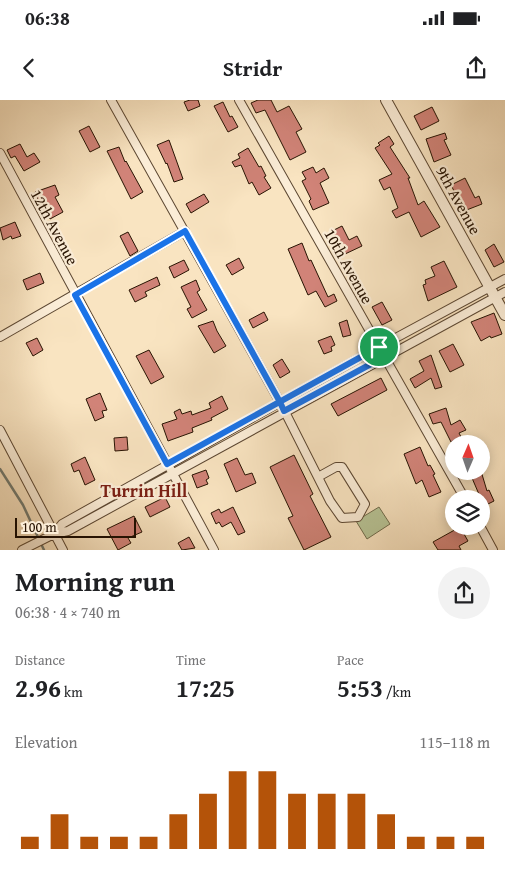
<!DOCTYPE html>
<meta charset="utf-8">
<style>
body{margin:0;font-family:"Gentium Book Plus",serif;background:#f2f2f2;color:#202124;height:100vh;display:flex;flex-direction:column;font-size:19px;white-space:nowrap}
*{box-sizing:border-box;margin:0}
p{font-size:16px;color:#757577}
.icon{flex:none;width:28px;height:28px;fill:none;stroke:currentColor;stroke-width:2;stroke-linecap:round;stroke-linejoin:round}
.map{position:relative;height:450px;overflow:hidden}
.details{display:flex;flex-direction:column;background:#fff;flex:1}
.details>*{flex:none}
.needle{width:32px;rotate:2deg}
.fabs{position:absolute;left:445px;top:335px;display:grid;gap:10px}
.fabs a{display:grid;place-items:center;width:45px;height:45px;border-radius:50%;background:#fff;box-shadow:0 2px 12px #0003;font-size:25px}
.scale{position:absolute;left:15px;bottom:12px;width:121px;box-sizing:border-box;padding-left:5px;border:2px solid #271302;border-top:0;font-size:14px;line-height:18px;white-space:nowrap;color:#271302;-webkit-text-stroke:4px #fbedd7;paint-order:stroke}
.pin{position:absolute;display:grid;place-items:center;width:42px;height:42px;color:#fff;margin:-21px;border:2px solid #fff;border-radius:50%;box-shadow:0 1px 5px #0007}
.round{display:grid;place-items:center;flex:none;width:52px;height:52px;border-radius:26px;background:#f2f2f2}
.head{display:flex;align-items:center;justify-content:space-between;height:85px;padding:0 15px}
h1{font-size:28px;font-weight:600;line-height:38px}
.metrics{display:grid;grid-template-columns:repeat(3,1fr);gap:8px;height:85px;padding:5px 15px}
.metrics div{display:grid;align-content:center}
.metrics b{font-size:25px;font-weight:600}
.metrics small{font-size:14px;font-weight:400}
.metrics p{font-size:14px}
.chart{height:140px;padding:10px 15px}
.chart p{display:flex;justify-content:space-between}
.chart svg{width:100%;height:90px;margin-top:5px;stroke:#b45309;stroke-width:6}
.status{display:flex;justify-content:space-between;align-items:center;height:35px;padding:0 25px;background:#fff;direction:ltr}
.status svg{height:14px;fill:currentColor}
header{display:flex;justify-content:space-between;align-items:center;height:65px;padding:0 15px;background:#fff;font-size:22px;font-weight:600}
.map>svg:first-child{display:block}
.green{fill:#b8c597;stroke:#706c4c}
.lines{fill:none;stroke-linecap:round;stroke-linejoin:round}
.stream{stroke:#707970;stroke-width:2.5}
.building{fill:#d18378;stroke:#271302}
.minor-casing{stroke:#5c4732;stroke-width:10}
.tertiary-casing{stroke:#5c4732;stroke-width:12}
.minor{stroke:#fbedd7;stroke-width:8}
.tertiary{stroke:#fbedd7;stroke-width:10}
.route-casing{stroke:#fff;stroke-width:10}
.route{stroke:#1a73e8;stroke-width:6}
.labels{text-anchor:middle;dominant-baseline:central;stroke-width:4.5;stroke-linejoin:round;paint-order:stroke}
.street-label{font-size:16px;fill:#271302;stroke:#fbedd7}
.neighbourhood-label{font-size:18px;font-weight:bold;fill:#7a1f14;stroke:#fbedd7}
</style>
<div class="status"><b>06:38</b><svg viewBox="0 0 49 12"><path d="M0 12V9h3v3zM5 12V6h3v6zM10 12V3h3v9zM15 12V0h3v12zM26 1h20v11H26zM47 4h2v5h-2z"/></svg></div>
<header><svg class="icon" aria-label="back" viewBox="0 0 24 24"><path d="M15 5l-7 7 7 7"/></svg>Stridr<svg class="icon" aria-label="share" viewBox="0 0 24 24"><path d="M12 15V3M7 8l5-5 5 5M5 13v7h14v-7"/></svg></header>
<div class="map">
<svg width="505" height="450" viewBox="0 0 505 450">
<rect width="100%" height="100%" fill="#f9e4c1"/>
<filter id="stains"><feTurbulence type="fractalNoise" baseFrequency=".004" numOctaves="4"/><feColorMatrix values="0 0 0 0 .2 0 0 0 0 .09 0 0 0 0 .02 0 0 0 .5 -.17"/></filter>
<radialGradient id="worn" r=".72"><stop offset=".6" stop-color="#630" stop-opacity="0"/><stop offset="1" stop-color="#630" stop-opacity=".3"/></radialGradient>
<path class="green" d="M379,407L390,424L367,439L356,421Z"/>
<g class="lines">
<path class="stream" d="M0,369L23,405L44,450"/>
</g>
<path class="building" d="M190,0H198L200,6L188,11L184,2Z
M258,0H271L277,12L289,6L302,29L296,32L306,52L290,60L265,10L256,13L251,3Z
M223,2L230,17L232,16L238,27L228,32L214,6Z
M432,7L439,21L421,30L414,16Z
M89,26L100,47L90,52L79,31Z
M445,33L447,39L444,40L451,55L434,62L426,39Z
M389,36L394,44L390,47L410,78H408L418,105L424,101L440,127L421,137L409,112L396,118L392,111L398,108L390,87L384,90L379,80L392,74L375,48L380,45L378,43Z
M169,40L183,79L174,82L167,63L166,64L157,45Z
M20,44L27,57L34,53L40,62L24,71L15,56L11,58L7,50Z
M119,47L125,62L126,61L143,92L131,99L107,51Z
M248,48L259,67L261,66L266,76L264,77L271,88L259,95L252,82L249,84L241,65L235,67L232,62L240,58L238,54Z
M313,67L316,73L324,68L329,78L320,83L329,103L313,110L309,101L311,99L302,81L306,79L302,72Z
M465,78L475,98L479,96L482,104L464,111L451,85Z
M55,85L59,95L55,97L63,112L50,119L39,102L35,92Z
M204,94L209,102L191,113L186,104Z
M15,122L21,136L12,139L11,136L3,140L0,128Z
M342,126L349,140L357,136L362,146L345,154L338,140L331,143L326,134Z
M128,132L138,151L130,156L120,136Z
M302,143L309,161L311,160L328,197L334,194L337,201L325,207L316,191L308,195L288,149Z
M494,144L504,162L494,167L485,150Z
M239,158L244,168L232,175L226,165Z
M184,160L189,170L174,178L169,167Z
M444,161L457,187L428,201L423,185L426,184L425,180L435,176L431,167Z
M40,173L44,183L27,190L23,180Z
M157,177L160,185L145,192L147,196L135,202L129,190Z
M196,180L200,190L197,192L207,210L192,218L187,209L191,207L181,187Z
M382,202L392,220L382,225L372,207Z
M264,212L268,220L253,228L249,220Z
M494,213L502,234L491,238L490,236L481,241L471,222Z
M347,220L351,235L343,237L339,223Z
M213,221L217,231L226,246L214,253L198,226Z
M331,236L335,245L331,247L332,251L324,254L318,241Z
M37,238L43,250L33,256L26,243Z
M453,244L464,265L450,272L439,251Z
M149,250L164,277L151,284L136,256Z
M431,255L442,287L435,289L431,278L415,288L410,279L424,271L419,261Z
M282,259L290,272L280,278L273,265Z
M381,278L387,290L338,316L331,304Z
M100,293L107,310L102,311L104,317L95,321L86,299Z
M222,296L228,309L211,318L212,320L192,328L193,332L168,341L162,324L177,319L174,312L180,309L182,314L191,311L192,315L211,308L209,303Z
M446,308L451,325L460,320L466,330L459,333L461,337L451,342L441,322L433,324L429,314Z
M127,337L128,350L115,351L114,338Z
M420,347L428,366L430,365L435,374L433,375L441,392L429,397L422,380L416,384L404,354Z
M294,355L313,394L310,396L331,437L304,450L288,418L293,416L270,367Z
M85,357L95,380L85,385L79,370L74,372L71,364Z
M237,358L245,375L252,373L256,383L236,392L224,364Z
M206,370L209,378L206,380L208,384L197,388L192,375Z
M469,371H481L487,391L489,390L494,401L484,406Z
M165,397L170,407L150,417L145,407Z
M233,407L245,432L238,435L231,422L222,427L219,422L216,424L211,413L219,409L221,413Z
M134,416L142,432L128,438L131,443L118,450L107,429Z
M460,427L468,441L459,446L461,450H438L433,442Z
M189,437L195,448L182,450L178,443Z"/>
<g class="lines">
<g class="minor-casing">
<path id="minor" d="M111,0L281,304L330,401L342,418L358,417L365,404L342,367H336L318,377
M239,0L465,399
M0,53L214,450
M0,237L185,131
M0,330L63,450
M480,426L493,450
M54,434L62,424L379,247L505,179
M22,450L54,434L68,431L505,192"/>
</g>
<g class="tertiary-casing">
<path id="tertiary" d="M386,0L505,215"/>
</g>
<use href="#minor" class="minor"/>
<use href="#tertiary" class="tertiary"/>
</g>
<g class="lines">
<g class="route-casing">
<path id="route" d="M379,247L167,364L75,195L185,131C217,188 248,245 280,302L284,311L384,257L379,247"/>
</g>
<use href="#route" class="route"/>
</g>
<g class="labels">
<g class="street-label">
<text transform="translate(459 100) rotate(61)">9th Avenue</text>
<text transform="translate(55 127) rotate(62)">12th Avenue</text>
<text transform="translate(349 166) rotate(61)">10th Avenue</text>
</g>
<g class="neighbourhood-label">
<text x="144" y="390">Turrin Hill</text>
</g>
</g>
<rect width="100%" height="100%" filter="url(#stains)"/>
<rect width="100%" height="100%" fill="url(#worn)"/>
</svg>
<div class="fabs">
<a><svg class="needle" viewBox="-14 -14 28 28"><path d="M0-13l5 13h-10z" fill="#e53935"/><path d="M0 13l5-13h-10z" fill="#757577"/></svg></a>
<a><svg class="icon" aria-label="layers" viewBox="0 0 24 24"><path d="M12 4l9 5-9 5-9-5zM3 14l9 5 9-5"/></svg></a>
</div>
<div class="scale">100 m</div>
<div class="pin" style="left:379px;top:247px;background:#1e9e55"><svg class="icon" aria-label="arrive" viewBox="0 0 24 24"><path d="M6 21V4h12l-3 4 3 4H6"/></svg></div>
</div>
<section class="details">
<div class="head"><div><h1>Morning run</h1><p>06:38 · 4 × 740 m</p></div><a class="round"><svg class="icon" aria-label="share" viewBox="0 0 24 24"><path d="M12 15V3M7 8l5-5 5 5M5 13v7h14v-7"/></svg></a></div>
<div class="metrics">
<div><p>Distance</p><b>2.96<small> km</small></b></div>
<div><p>Time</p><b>17:25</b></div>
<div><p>Pace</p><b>5:53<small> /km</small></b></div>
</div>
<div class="chart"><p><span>Elevation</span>115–118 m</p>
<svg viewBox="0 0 160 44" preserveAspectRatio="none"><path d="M5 44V38M15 44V27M25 44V38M35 44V38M45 44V38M55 44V27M65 44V17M75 44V6M85 44V6M95 44V17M105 44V17M115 44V17M125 44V27M135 44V38M145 44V38M155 44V38"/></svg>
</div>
</section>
